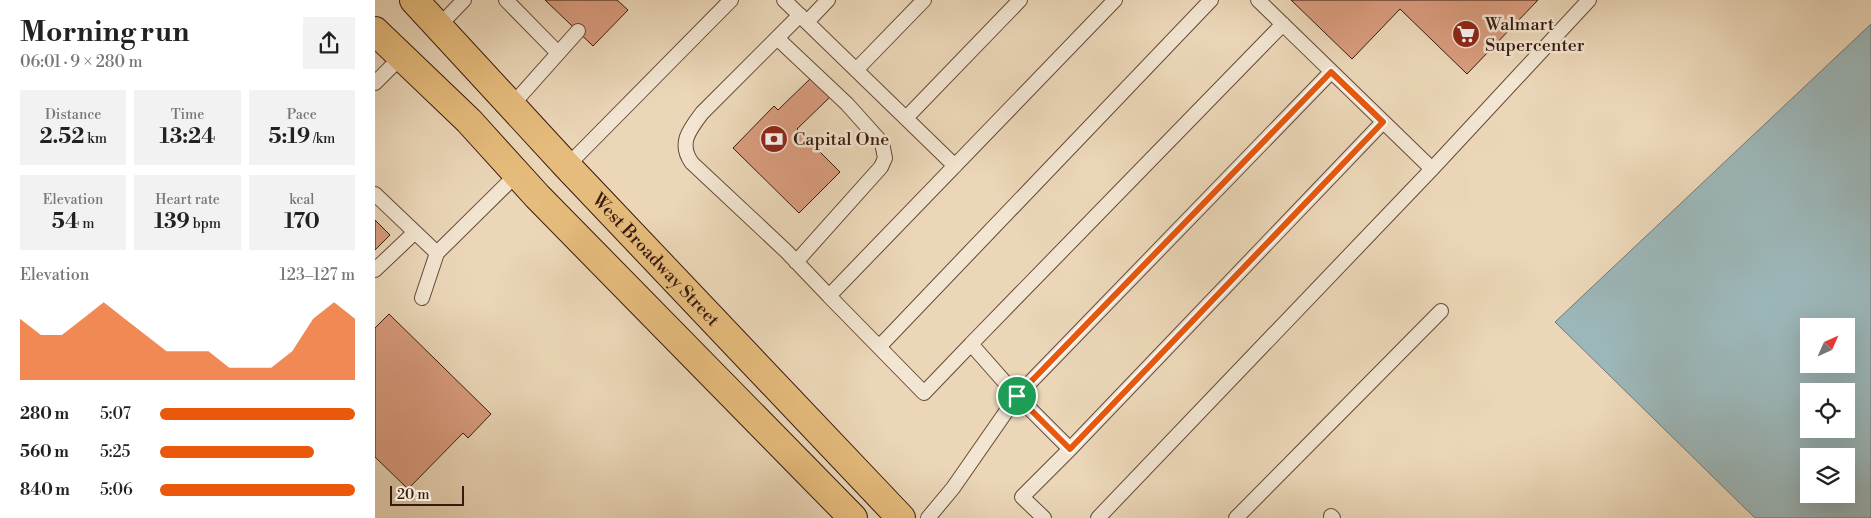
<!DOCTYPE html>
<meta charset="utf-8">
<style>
body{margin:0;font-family:"Libre Bodoni",serif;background:#f2f2f2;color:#222;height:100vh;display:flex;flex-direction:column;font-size:19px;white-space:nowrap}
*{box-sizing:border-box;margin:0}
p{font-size:16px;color:#767676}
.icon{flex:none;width:28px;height:28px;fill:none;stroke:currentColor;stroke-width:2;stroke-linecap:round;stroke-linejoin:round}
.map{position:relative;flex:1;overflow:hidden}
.sheet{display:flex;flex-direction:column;background:#fff;width:375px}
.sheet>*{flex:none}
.needle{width:32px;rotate:45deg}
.controls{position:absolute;left:1425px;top:318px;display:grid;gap:10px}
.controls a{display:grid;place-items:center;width:55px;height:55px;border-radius:0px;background:#fff;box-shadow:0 5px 20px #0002;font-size:25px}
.scale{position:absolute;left:15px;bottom:12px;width:74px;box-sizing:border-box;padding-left:5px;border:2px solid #381a0d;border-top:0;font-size:14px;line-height:18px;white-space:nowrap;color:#381a0d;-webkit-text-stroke:4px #f2e5d1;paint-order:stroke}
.pin{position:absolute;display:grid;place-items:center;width:42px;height:42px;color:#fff;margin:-21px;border:2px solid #fff;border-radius:50%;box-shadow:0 1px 5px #0007}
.round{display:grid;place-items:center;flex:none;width:52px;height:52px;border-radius:0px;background:#f2f2f2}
.overview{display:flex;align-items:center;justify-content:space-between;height:85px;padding:0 20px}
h1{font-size:28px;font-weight:800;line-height:38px}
.metrics{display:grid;grid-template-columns:repeat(3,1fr);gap:8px;height:85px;padding:5px 20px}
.metrics div{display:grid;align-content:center;border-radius:0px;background:#f2f2f2;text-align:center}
.metrics b{font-size:21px;font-weight:800}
.metrics small{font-size:14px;font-weight:400}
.metrics p{font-size:14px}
.chart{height:140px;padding:10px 20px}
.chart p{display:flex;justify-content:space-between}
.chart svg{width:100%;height:90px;margin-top:5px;fill:#ea580c;opacity:.7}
ul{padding:0 20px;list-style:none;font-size:16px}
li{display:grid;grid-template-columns:80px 60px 1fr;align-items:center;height:38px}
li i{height:12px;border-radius:6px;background:#ea580c}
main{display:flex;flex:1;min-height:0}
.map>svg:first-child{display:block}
.water{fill:#9cb7b9;stroke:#747874;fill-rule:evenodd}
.building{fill:#d99c7e;stroke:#381a0d}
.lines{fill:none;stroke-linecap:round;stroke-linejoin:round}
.lane-casing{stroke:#654938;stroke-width:16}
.primary-casing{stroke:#381a0d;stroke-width:30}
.lane{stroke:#f2e5d1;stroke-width:14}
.primary{stroke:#e6bc7c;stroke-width:28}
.route-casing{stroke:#fff;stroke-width:10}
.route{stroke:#ea580c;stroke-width:6}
.labels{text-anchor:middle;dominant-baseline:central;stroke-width:5;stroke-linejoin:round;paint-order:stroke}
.poi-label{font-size:18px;fill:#381a0d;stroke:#f2e5d1;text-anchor:start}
.street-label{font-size:18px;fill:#381a0d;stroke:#f2e5d1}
</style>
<main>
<section class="sheet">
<div class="overview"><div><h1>Morning run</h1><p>06:01 · 9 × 280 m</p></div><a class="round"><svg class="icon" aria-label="share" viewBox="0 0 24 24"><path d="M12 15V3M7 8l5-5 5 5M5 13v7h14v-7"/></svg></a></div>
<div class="metrics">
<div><p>Distance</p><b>2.52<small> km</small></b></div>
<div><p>Time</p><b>13:24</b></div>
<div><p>Pace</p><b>5:19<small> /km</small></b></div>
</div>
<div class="metrics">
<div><p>Elevation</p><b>54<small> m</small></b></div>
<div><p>Heart rate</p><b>139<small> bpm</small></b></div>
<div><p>kcal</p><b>170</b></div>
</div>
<div class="chart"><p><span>Elevation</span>123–127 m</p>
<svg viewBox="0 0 160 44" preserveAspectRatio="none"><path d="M0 44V14L10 22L20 22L30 14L40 6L50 14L60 22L70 30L80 30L90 30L100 38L110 38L120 38L130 30L140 14L150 6L160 14V44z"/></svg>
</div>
<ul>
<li><b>280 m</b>5:07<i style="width:100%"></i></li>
<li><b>560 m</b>5:25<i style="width:79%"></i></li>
<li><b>840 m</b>5:06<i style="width:100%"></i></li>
</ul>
</section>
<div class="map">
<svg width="1496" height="518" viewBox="0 0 1496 518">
<rect width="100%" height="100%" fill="#ebd7b8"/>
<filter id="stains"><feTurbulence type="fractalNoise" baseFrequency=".004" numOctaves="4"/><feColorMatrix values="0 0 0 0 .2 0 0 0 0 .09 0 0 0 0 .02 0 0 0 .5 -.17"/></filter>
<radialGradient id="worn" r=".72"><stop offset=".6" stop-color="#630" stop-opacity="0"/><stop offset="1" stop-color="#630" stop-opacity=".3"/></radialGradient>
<path class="water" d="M1496,24V518H1380L1180,322ZM1434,326H1471V364H1434ZM1434,391H1471V429H1434ZM1434,456H1471V494H1434Z"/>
<path class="building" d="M170,0H242L253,10L218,46Z
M916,0H1163L1092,74L1025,9L977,59Z
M436,78L455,97L422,129L465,172L424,213L358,148L399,106L403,110Z
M0,220L15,235L0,250Z
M14,314L116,414L93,438L88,433L33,489L0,457V328Z"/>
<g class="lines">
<g class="lane-casing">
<path id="lane" d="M131,0L183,53
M409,0L580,166
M740,0L454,296L549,393L596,344L642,396L956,72
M883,0L1057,169
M425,15L327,113C314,130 303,144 317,163L411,251L454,296
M432,22L453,0
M64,26L89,0
M402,38L472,104L507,143L510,158L506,167L421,262
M481,70L549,0
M0,83L27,56
M137,105L203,31
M531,118L645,0
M192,166L356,0
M0,194L62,253L142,174
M0,270L40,232
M47,298L62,253
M596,344L908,24
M504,347L836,0
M956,516L958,518
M553,518L578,488L642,396L695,449
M669,518L647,497L695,449L1008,122
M723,518L1057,169L1214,0
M861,518L1066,311"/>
</g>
<g class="primary-casing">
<g id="primary">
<path id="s1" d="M39,0L192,166L526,518"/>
<path d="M0,31L94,121L162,196L478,518"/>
</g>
</g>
<use href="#lane" class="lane"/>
<use href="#primary" class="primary"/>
</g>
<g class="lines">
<g class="route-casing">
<path id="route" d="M956,72L1008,122L695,449L642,396Z"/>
</g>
<use href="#route" class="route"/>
</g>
<defs>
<g id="supermarket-disc" transform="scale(1.4375)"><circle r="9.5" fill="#8f2418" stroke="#f2e5d1"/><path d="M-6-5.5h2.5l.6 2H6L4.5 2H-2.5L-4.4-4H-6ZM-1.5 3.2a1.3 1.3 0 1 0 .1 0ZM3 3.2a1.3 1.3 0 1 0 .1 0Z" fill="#fff"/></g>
<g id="bank-disc" transform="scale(1.4375)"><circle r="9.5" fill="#8f2418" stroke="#f2e5d1"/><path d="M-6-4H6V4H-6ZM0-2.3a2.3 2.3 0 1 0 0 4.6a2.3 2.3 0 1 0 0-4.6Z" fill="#fff"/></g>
</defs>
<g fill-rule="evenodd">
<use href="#supermarket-disc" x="1091" y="34"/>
<use href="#bank-disc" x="399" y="139"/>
</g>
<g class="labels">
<g class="poi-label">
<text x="1110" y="24">Walmart<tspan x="1110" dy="21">Supercenter</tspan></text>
<text x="418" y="139">Capital One</text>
</g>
<g class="street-label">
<text stroke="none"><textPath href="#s1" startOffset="355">West Broadway Street</textPath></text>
</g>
</g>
<rect width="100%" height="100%" filter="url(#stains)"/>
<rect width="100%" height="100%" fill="url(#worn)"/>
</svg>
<div class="controls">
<a><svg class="needle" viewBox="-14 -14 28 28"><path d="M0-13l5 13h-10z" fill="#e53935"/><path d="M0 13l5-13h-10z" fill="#767676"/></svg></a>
<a><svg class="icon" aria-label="locate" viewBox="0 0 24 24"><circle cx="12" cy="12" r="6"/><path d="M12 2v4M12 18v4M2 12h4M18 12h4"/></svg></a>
<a><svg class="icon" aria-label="layers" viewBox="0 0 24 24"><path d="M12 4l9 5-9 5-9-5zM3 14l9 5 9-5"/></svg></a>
</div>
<div class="scale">20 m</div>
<div class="pin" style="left:642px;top:396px;background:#1e9e55"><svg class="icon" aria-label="arrive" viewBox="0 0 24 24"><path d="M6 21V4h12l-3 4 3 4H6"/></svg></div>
</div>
</main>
